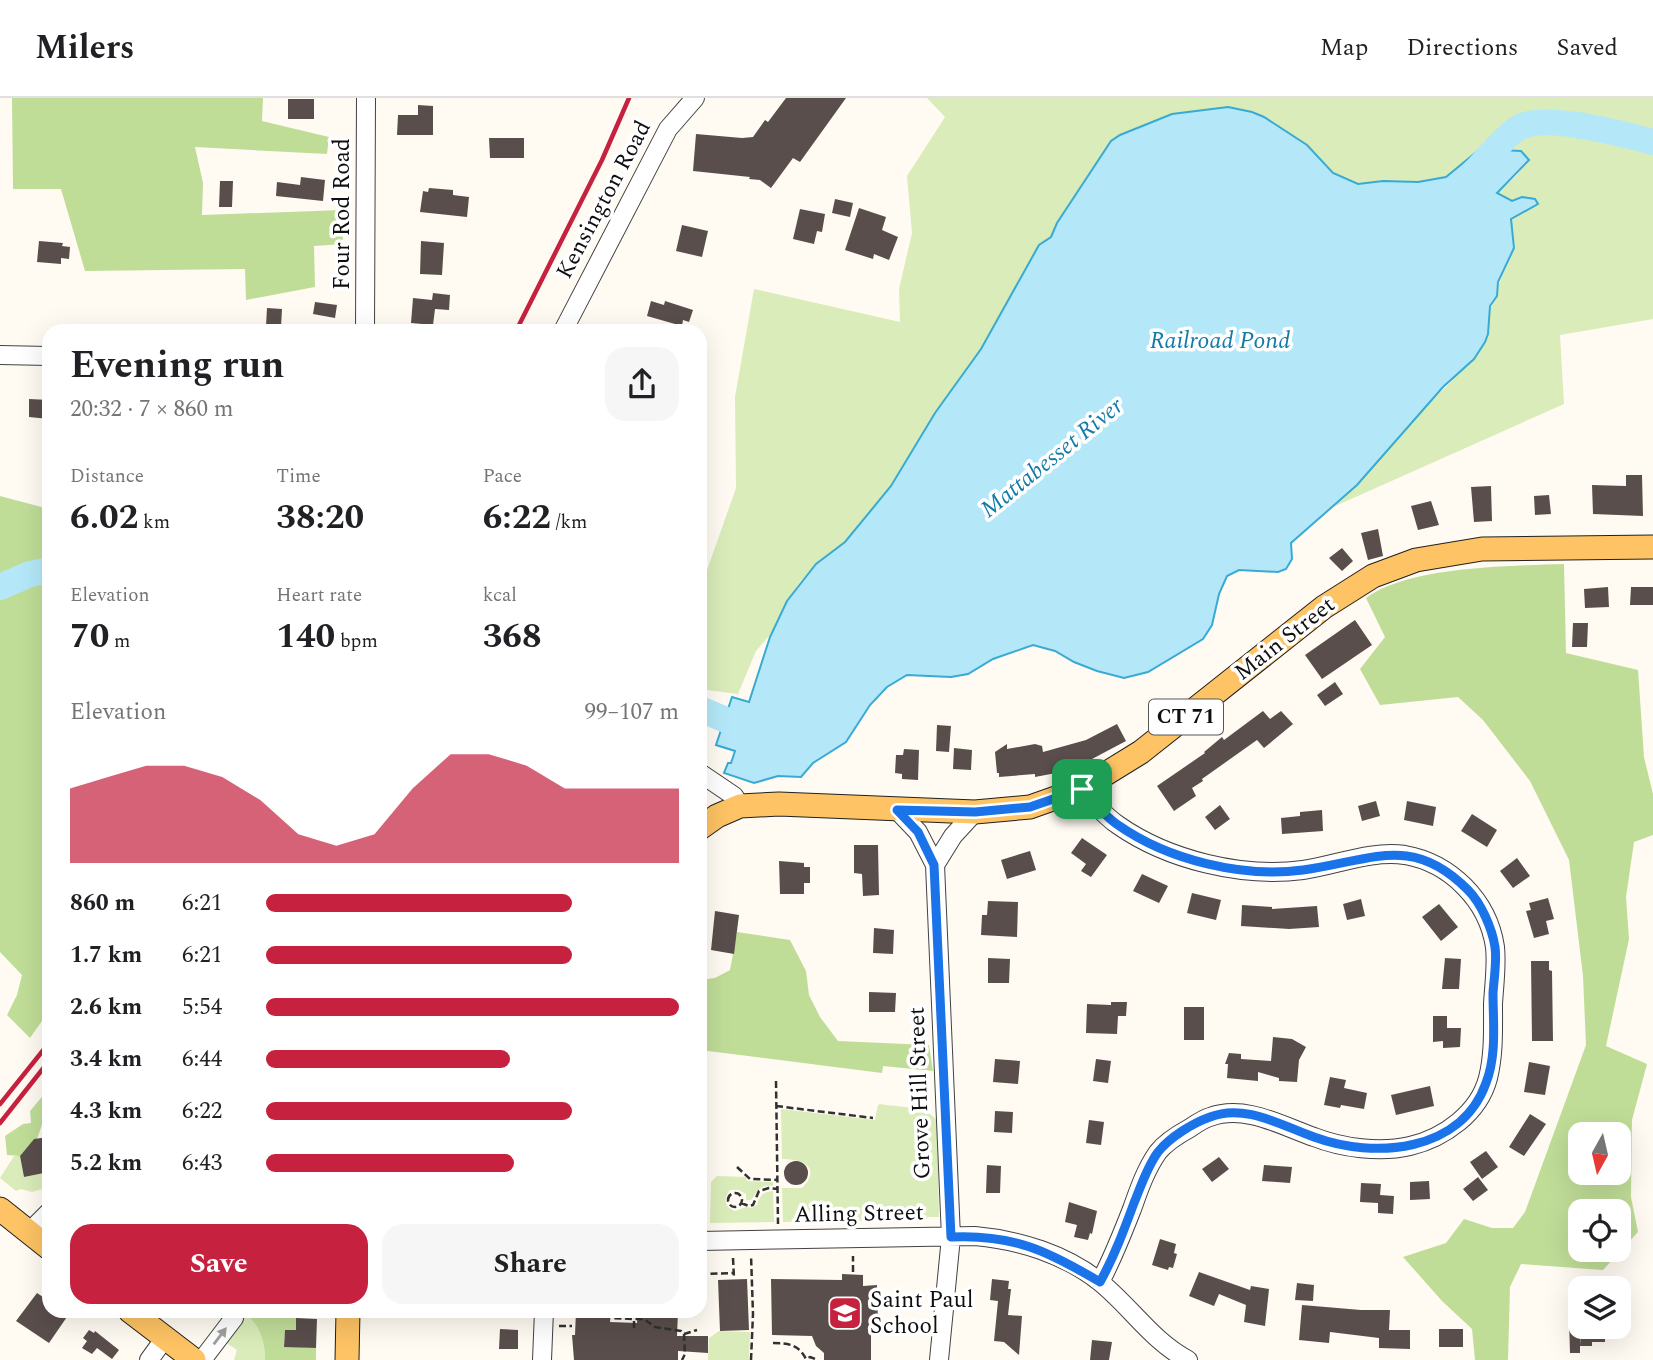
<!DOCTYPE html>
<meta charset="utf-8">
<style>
body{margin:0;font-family:Spectral,serif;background:#f6f6f6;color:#202124;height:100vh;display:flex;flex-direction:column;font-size:26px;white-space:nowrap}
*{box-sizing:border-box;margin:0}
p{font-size:23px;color:#757577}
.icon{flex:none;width:38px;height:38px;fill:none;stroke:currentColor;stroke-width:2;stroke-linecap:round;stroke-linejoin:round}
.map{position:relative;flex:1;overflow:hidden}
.side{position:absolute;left:42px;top:226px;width:665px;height:994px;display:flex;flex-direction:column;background:#fff;border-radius:21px;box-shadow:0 7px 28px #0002}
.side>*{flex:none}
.needle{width:46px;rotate:188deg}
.fabs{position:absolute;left:1568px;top:1024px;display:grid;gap:14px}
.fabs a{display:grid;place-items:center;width:63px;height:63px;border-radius:14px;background:#fff;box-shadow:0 7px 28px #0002;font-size:35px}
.pin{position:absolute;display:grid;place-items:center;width:60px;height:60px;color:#fff;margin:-30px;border-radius:14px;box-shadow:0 4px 10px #0006}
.round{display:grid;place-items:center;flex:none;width:74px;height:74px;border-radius:21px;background:#f6f6f6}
.head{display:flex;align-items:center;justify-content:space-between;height:119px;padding:0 28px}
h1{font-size:38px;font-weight:700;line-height:52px}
.stats{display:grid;grid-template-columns:repeat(3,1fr);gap:10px;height:119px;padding:7px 28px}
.stats div{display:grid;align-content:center}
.stats b{font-size:35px;font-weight:700}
.stats small{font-size:19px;font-weight:400}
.stats p{font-size:19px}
.chart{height:196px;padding:14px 28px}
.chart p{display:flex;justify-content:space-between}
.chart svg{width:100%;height:126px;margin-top:7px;fill:#c6213f;opacity:.7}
.action{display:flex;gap:14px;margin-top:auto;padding:14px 28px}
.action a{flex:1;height:80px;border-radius:21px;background:#c6213f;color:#fff;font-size:28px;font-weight:700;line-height:80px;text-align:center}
.action a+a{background:#f6f6f6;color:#202124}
ul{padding:0 28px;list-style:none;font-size:23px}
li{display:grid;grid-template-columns:112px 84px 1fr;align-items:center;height:52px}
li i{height:18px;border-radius:9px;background:#c6213f}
header{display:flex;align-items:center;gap:42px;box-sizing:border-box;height:98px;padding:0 35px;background:#fff;border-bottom:2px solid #e0e0e0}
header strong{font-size:33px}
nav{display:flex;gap:38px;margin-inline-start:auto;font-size:24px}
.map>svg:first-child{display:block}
.green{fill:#daecb9}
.forest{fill:#c0dd98;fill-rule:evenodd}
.water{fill:#b4e8f9;stroke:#38aad3;stroke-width:2}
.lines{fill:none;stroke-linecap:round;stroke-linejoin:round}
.river{stroke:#b4e8f9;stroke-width:26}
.building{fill:#594e4b}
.minor-casing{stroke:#424242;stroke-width:20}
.major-casing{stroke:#202020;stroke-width:25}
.path{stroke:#313131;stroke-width:2.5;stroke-dasharray:7 3.5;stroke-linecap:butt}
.minor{stroke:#fff;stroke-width:18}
.major{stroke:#fdc364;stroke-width:23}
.rail{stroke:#c6213f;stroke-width:4.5}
.oneway{fill:#9f9f9f}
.route-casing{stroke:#fff;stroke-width:14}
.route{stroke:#1a73e8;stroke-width:9}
.labels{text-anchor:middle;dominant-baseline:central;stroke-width:7;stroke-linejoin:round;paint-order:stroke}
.shield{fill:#fff;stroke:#575757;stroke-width:2}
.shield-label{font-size:21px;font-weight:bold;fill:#0f0f0f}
.street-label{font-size:23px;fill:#0f0f0f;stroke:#fff}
.poi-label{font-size:23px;fill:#0f0f0f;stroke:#fff;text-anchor:start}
.water-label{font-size:24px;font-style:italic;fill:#127ba7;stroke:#fff}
</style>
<header>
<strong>Milers</strong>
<nav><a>Map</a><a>Directions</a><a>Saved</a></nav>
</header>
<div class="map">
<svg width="1653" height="1262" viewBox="0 0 1653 1262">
<rect width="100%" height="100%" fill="#fffbf2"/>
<path class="green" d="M927,0H1653V221L1560,237L1564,306L1331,410L1357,387L1419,315L1452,283L1497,198C1498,180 1510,167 1513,149C1515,140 1510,130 1511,121L1530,110L1535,101L1522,99L1512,103L1497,95L1516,78L1529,61L1513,54L1480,51L1446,79L1418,84L1383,83L1358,87L1333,75L1307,47L1252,14L1241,11L1228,9L1172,16L1120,37L1111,43L1057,125L1051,139L981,251L935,315L891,388L845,444L820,462L800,484L787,503L770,539H768L756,553L738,596L707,592L700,492L736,390L735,299L754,191L900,224L899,191L912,135L907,78L945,19Z
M880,1006C896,1009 928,1008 937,1023L939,1119H929L924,1122L783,1124L782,1090H802C822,1069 803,1061 782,1061L781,1011L875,1022L878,1007Z
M14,1058H20L24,1079L49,1074V1089L32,1094L21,1091L16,1093L0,1080Z
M717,1078L746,1079L747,1083L773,1084V1088C759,1087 759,1092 751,1102H746V1096L739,1092H730C723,1101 724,1109 735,1113L746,1109L752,1110L757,1107C760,1097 763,1094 773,1093L774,1124L710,1125L711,1084Z
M245,1215C260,1228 265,1243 265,1262H234L237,1252L222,1242Z
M719,1233L750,1234L749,1262H708L709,1240Z"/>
<path class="forest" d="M12,0H263L262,23L329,39L327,56L195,49L203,85L202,117L342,112L343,146L314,148L315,189L246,202L245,171L85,173L61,91H13Z
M0,398L49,411V913L30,940L7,917L17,897L22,877L0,854Z
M1564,466L1566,555L1638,572L1644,659L1653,696V737L1634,744L1626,799L1629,841L1606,948L1647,966L1632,1022L1631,1099L1638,1134L1603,1172L1521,1166L1510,1189L1508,1262H1475L1472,1231L1442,1203L1403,1159L1446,1145L1464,1121L1492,1130H1513L1525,1114L1586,947L1583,878L1569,762L1530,683L1483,622L1458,599L1380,607L1360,571L1385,539L1366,500C1409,468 1510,468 1564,466ZM1580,1036H1619V1074H1580ZM1619,1113V1152H1580V1113Z
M737,834L790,842L806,873L809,897L820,919L838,943L929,947L933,973L883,968L882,975L700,952V882L715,880L730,872Z
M46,980H49V1019L43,1024L37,1041H34L20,1058L7,1057L5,1038L23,1026L31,1025L30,1013L46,994Z
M247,1213H277L296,1220V1232H285L284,1248L316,1250V1262H265C265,1243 260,1228 245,1215Z"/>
<path class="water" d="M1228,9L1252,14L1264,19L1307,47L1333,75L1358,86L1383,83L1418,84L1446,79L1480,51L1521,53L1529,62L1497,95L1512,103L1522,99L1535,101L1538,106L1511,121L1514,150L1498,184L1497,198L1490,208L1488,236L1485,244L1474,261L1443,289L1357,387L1291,445L1292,461L1286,471L1278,474L1239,472L1227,478L1219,496L1212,527L1203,541L1148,574L1124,580L1097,573L1074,564L1055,553L1033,547L993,561L968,576L951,579L907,577L887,589L870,607L846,644L813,665L801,679L778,678L754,685L724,675L728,665H731L735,653L716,647L732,599L749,604L770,539L787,503L816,466L845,444L891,388L935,315L981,251L1039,147L1051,139L1057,125L1111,43L1120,37L1172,16Z"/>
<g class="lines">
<path class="river" d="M1471,77C1487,62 1500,42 1518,30C1544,14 1622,36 1653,44
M0,489L30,476L49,472
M700,611L733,625L758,626"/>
</g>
<path class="building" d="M786,0H846L800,64L793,60L771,90L760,82L749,81L750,79L693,73L696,36L742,40L753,39L765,22L768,24Z
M288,1H314V21H288Z
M418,7L433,8V37H397L398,17H418Z
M489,40H524V60H490Z
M301,79L325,82L323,103L276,98L277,84L300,87Z
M220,83H233L232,109H219Z
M429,90L453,92V97L469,99L467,119L420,114L423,93L428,94Z
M835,101L853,105L850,119L832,115Z
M859,110L886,119L882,132L898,139L889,162L874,156L873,161L845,152Z
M800,111L825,116L822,134L817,133L814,146L793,141Z
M682,127L708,133L702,159L676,153Z
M39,143L63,145L62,148L70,149L69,161L61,160V166L37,164Z
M421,143L444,145L442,177L420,176Z
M433,195L450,197L449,212L435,211L433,227L411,225L413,200L432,202Z
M651,203L664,207L665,203L693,212L689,224L683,222L682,228L647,218Z
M315,204L337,207L335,220L313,216Z
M267,210L282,211L281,229L266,228Z
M29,301L49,302V321L29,319Z
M1626,377H1642L1643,418L1593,416L1592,387L1626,388Z
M1491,388L1492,423L1474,424L1471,389Z
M1549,397L1551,416L1535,417L1534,398Z
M1431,403L1439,427L1418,432L1411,408Z
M1378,431L1383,458L1368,462L1361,435Z
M1342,450L1353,463L1342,473L1329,460Z
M1608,489L1609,509L1585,510L1584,491Z
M1631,489H1653V507H1630Z
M1355,522L1372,547L1322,581L1305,557Z
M1573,525H1588L1587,549H1572Z
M1335,584L1343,596L1325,608L1317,597Z
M1263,613L1270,621L1281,613L1293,626L1264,650L1257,642L1202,681L1203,683L1192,690L1196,698L1174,713L1157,688L1205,655L1204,654L1222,639L1224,642Z
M1117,626L1126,643L1092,661L1055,671L1056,675L1035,679V676L999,679V675H997L995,654L1007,646V651L1035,646L1042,648L1043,654L1086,642Z
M937,627L951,628L949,654L936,653Z
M954,650L972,652L971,672L953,671Z
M904,651L919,652L918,682L902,681V676L895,675L896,657H903Z
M1376,703L1380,718L1362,723L1358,708Z
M1407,703L1436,709L1433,728L1404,722Z
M1220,707L1230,721L1215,732L1205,719Z
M1322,712L1323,733L1282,736L1281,720L1300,718V714Z
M1472,716L1497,732L1487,749L1461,733Z
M1082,740L1107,757L1091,779L1081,773L1086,766L1071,755Z
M854,747H878L879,797L863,798L862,776L854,775Z
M1030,753L1036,772L1007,781L1001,762Z
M1517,760L1530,778L1513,790L1500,773Z
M779,763L804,765V769H810V785H804V796H780Z
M1142,776L1168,788L1159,805L1133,793Z
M1192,795L1221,802L1216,822L1187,815Z
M1548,800L1554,821L1546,823L1549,836L1534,840L1526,813L1531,812L1529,805Z
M1361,801L1365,818L1347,822L1343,806Z
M988,803L1018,804L1017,839L981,837L982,817H987Z
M1439,806L1458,829L1441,843L1422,819Z
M1242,807L1272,809V811L1317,808L1319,829L1289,831L1241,828Z
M715,813L739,817L734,856L711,852Z
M874,830L894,832L893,856L873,855Z
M988,860L1010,861L1009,885H988Z
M1445,860L1461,861L1459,891H1442Z
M1531,863H1549V872L1552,873L1553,943H1532Z
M869,894L896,895L895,914H869Z
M1111,904H1127L1126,918H1118L1117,936L1086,935L1087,906L1111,907Z
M1184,909H1204V942H1184Z
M1433,918H1447V930H1461L1460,949L1443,950V943L1433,944Z
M1273,939L1292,941L1306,949L1299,962L1297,984L1279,983V980L1258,974V983L1227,980L1228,966H1225L1229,955L1241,956V961L1271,963Z
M995,961L1020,963L1018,986L993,984Z
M1096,961L1111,963L1108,985L1093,983Z
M1529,964L1550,968L1545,997L1524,994Z
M1330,979L1346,982L1344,990L1367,995L1364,1011L1341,1007L1340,1010L1324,1007Z
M1430,988L1434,1008L1396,1017L1391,997Z
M995,1013L1013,1014L1012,1035L994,1034Z
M1530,1016L1546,1026L1524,1058L1509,1049Z
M1089,1022L1104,1024L1101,1047L1086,1045Z
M49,1039V1074L24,1079L20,1058L34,1041Z
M1486,1053L1498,1069L1482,1081L1470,1064Z
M1219,1059L1229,1071L1212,1084L1202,1071Z
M784 1075a12 12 0 1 1 24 0a12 12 0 1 1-24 0Z
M987,1067L1001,1068L1000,1095H986Z
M1264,1067L1292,1069L1290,1085L1262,1083Z
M1478,1079L1488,1092L1473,1103L1463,1091Z
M1429,1083L1430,1101L1410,1102V1084Z
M1361,1085L1381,1086L1380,1097L1394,1098L1393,1116L1378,1115V1105L1360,1104Z
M1069,1104L1097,1113L1092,1136L1090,1135L1088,1142L1074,1139L1077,1127L1065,1124Z
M1160,1141L1176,1146L1174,1155L1177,1156L1173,1170L1169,1169L1168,1172L1152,1167Z
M1199,1174L1250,1192L1251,1188L1269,1191L1265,1228L1244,1224L1246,1207L1219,1196L1214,1208L1189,1198Z
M842,1176L863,1177V1188L877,1187L878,1228L871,1229V1262H824V1255L816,1248L812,1238L772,1237L771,1181L842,1182Z
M747,1181L749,1232L720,1233L718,1182Z
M992,1181L1009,1183L1008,1191H1011L1008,1217L1022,1218L1019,1257L1004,1244L994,1243L998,1203L990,1202Z
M1297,1185L1314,1187L1313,1203L1295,1202Z
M37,1195L49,1203V1213H71L49,1245L16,1223Z
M1302,1207L1361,1212H1390L1389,1232H1410V1251L1379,1250V1240L1330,1234L1329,1245L1299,1242Z
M576,1213H611L610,1224L637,1225L638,1213H678L677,1238H708V1255L678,1253V1262H574L572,1237H575Z
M296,1220L317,1221L316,1250L284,1249L285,1232H296Z
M1569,1221H1580V1255H1570Z
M1581,1228H1605V1244H1592V1248H1580Z
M500,1231L518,1232V1251H499Z
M1439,1231H1463V1249H1439Z
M89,1232L94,1235L95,1233L119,1252L112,1261L97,1250L92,1256L82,1250L87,1243L83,1240Z
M1092,1242L1112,1244L1109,1262H1090Z"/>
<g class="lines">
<g class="minor-casing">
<path id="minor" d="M365,233L366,0
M563,233L668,31L695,0
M0,257L49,258
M700,675L734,698L740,708
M1081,691C1093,703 1104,718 1118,727C1168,762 1242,780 1303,772C1337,767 1371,752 1405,757C1450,765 1488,802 1495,849C1497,867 1494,888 1493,906C1493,931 1494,956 1488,980C1479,1015 1444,1040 1410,1048C1380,1055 1342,1050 1314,1039C1282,1028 1245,1006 1210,1019C1203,1021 1196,1026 1190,1030C1179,1036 1166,1044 1158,1054C1146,1071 1139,1091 1132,1111C1122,1136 1113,1160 1100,1184
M897,712L918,734L935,767
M29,1134L49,1114
M700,1143L975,1138C1019,1142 1065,1156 1100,1184C1131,1209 1152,1243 1188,1262
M149,1262L165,1240
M202,1262L234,1220L235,1213
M542,1262L544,1213
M939,1262L951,1139L935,767L953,738L975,714"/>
</g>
<g class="major-casing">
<path id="major" d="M700,730L717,718L740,708L779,706L975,714L1030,709L1081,691L1141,654L1324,509L1373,478L1416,462L1482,451L1653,449
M0,1111L49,1150
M130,1213L194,1262
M347,1262L348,1213"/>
</g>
<path class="path" d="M776,983L778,1126
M776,1008L873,1020
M737,1069L750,1081L778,1082
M728 1102a7 7 0 1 1 14 0a7 7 0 1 1-14 0Z
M741,1105L749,1108L753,1107L759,1093L769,1090L778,1091
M733,1160L734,1180
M853,1174V1158
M700,1176L734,1175
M612,1213L611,1220L634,1221V1213
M559,1228H572
M634,1230V1221H644L655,1229L681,1233L684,1236L685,1256L682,1262
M684,1236L697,1232
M773,1245C789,1245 799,1247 806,1261L810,1259L818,1262
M751,1262L753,1216L751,1157"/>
<use href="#minor" class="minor"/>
<use href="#major" class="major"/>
<path class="rail" d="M516,233L602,62L629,0
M0,1006L49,945
M0,1025L49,963"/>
</g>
<defs><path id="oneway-solid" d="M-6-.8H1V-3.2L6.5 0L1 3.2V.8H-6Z" transform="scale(1.75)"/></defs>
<use class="oneway" href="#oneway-solid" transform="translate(220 1238) rotate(-53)"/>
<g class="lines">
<g class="route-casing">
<path id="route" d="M1082,691C1093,703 1104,718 1118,727C1168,762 1242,780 1303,772C1371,763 1412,735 1468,792C1481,805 1492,830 1495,849C1497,863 1494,880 1493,895C1493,924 1497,957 1486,985C1461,1055 1374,1061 1314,1039C1282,1028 1245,1005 1210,1019C1193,1025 1170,1039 1158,1054C1147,1069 1141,1088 1134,1105C1124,1132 1114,1159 1100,1184C1048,1153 1013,1136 951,1139L934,767L918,734L897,712L975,714L1030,709Z"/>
</g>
<use href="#route" class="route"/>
</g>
<defs>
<g id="school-square" transform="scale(1.75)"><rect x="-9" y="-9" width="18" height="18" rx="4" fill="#c6213f" stroke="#fff"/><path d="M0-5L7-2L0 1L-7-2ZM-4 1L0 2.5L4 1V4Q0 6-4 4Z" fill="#fff"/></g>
</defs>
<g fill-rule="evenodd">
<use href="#school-square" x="845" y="1215"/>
</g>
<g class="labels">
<rect class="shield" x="1149" y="601.5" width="74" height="35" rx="5"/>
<g class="shield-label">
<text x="1186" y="619">CT 71</text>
</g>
<g class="street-label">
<text transform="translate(604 102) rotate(-62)">Kensington Road</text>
<text transform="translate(342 116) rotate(-90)">Four Rod Road</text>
<text transform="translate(1285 541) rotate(-38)">Main Street</text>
<text transform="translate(920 995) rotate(-92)">Grove Hill Street</text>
<text transform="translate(859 1116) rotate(-1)">Alling Street</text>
</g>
<g class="poi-label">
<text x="870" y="1202">Saint Paul<tspan x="870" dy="26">School</tspan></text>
</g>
<g class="water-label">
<text x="1220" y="243">Railroad Pond</text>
<text transform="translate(1052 360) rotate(-39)">Mattabesset River</text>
</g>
</g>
</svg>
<div class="fabs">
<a><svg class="needle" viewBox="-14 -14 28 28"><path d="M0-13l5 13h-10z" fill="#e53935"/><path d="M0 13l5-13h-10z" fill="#757577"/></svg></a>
<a><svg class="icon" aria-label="locate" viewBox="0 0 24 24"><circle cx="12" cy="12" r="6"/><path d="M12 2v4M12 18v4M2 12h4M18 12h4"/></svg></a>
<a><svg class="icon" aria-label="layers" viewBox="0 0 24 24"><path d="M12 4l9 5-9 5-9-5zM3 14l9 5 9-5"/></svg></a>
</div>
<div class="pin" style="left:1082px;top:691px;background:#1e9e55"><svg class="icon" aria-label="arrive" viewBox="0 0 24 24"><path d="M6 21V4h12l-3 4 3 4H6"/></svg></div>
<section class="side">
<div class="head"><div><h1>Evening run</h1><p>20:32 · 7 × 860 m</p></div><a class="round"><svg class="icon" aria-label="share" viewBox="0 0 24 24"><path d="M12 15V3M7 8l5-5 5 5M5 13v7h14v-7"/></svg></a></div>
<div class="stats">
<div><p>Distance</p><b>6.02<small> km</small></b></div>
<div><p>Time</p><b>38:20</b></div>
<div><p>Pace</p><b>6:22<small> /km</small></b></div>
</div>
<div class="stats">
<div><p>Elevation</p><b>70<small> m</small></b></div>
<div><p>Heart rate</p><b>140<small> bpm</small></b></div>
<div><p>kcal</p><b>368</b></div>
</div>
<div class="chart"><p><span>Elevation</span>99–107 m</p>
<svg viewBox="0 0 160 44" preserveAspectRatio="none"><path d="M0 44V18L10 14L20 10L30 10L40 14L50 22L60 34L70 38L80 34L90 18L100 6L110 6L120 10L130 18L140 18L150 18L160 18V44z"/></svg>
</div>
<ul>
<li><b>860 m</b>6:21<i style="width:74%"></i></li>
<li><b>1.7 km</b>6:21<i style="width:74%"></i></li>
<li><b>2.6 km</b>5:54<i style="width:100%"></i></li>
<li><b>3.4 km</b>6:44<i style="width:59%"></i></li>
<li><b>4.3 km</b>6:22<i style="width:74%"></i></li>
<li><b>5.2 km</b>6:43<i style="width:60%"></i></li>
</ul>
<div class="action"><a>Save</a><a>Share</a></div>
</section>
</div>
